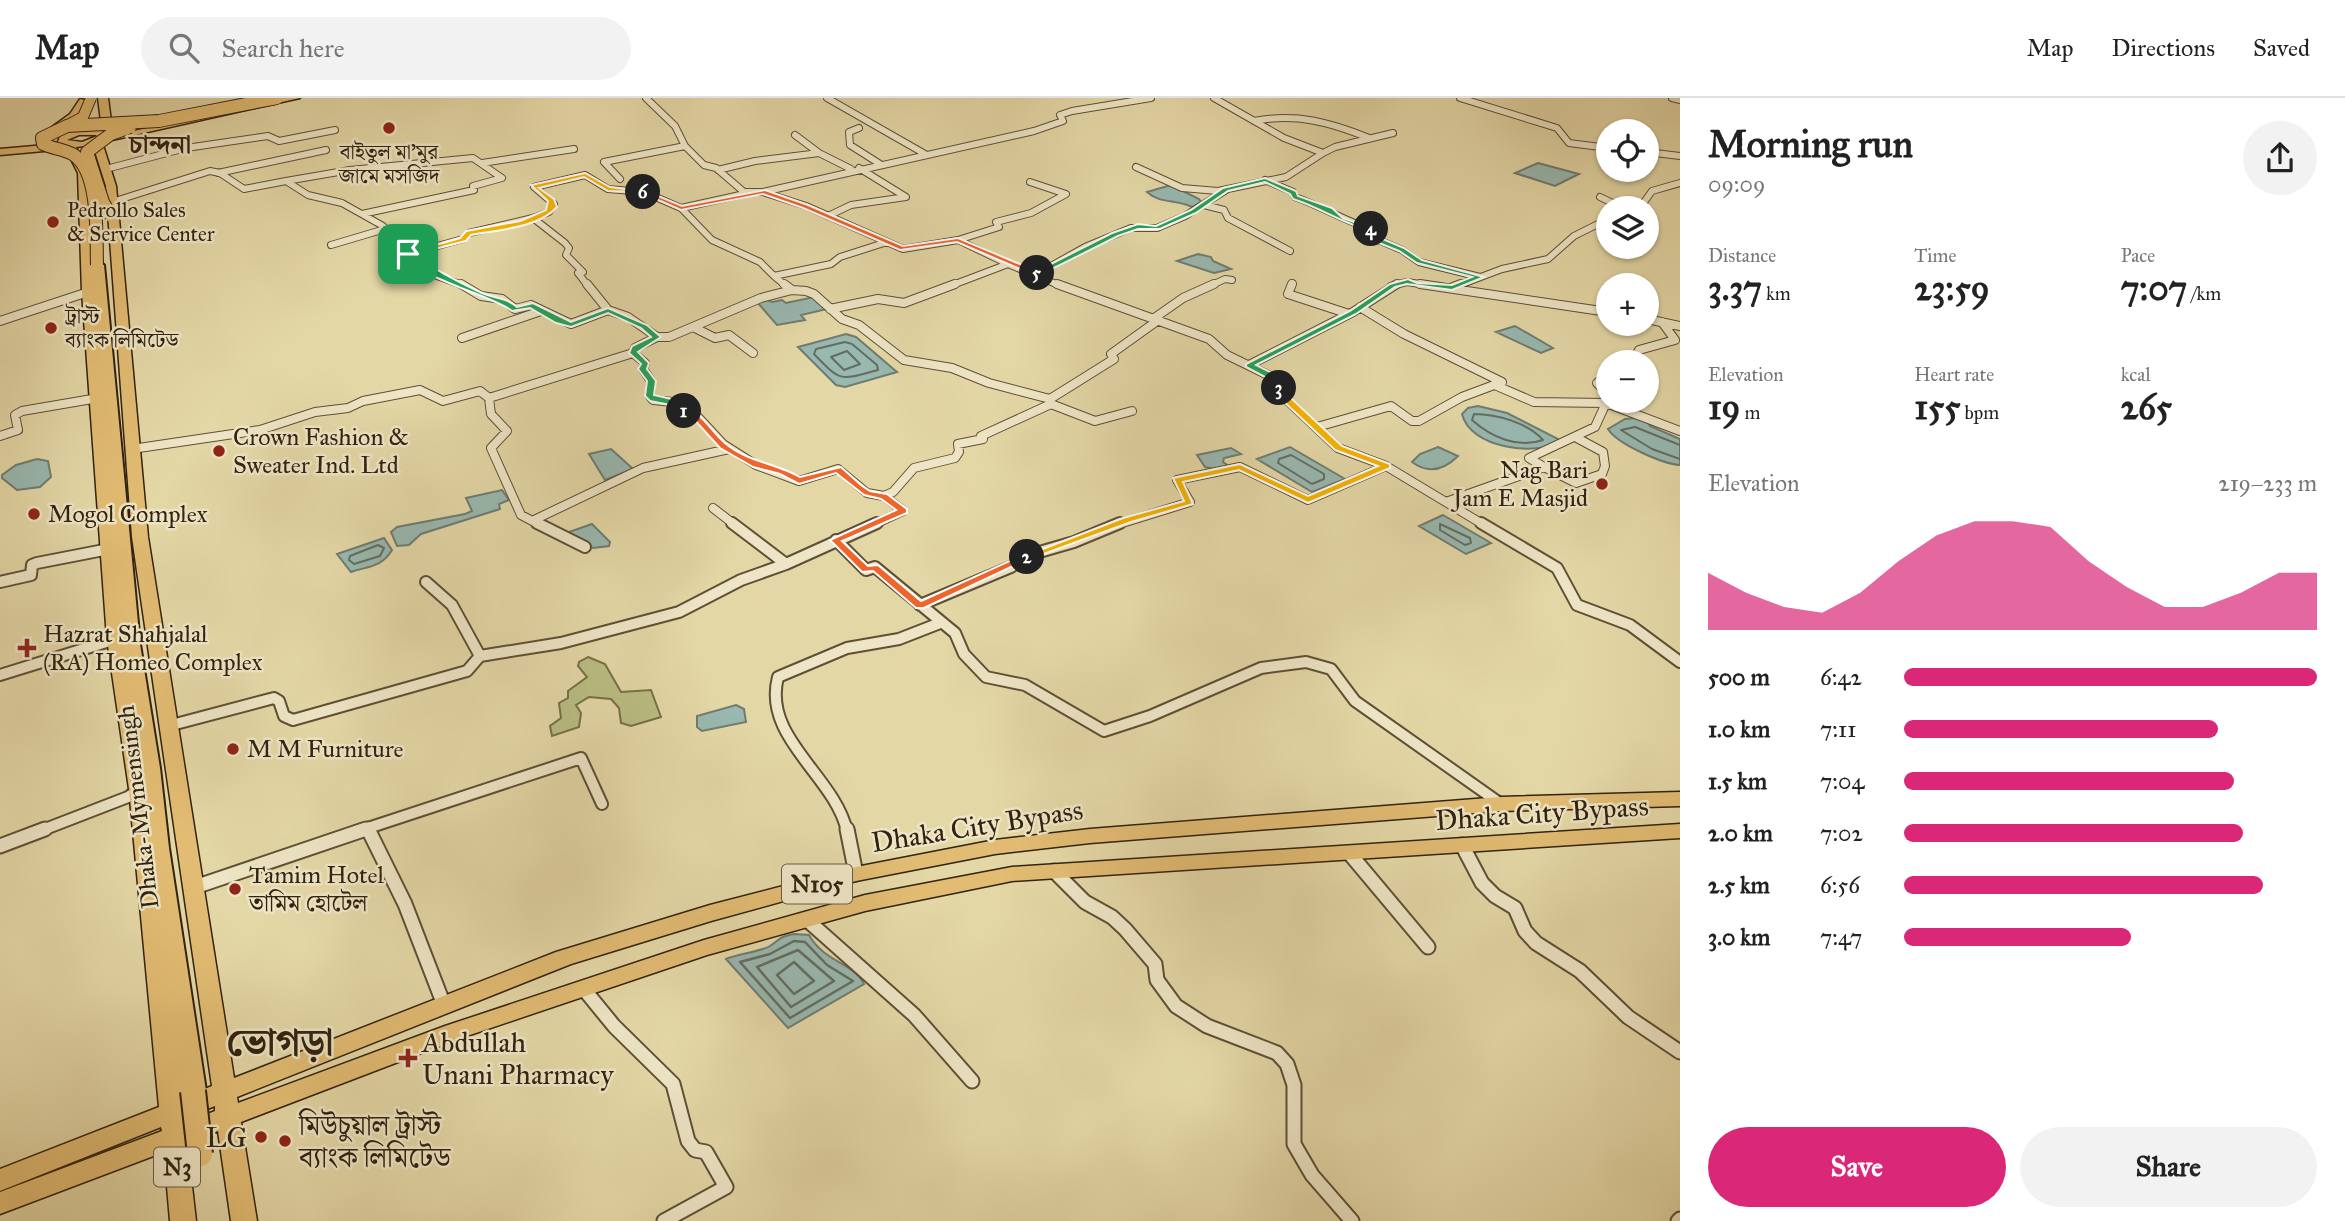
<!DOCTYPE html>
<meta charset="utf-8">
<style>
body{margin:0;font-family:"IM FELL Great Primer","Noto Serif Bengali",serif;background:#f2f2f2;color:#222;height:100vh;display:flex;flex-direction:column;font-size:26px;white-space:nowrap}
*{box-sizing:border-box;margin:0}
p{font-size:23px;color:#767676}
.icon{flex:none;width:38px;height:38px;fill:none;stroke:currentColor;stroke-width:2;stroke-linecap:round;stroke-linejoin:round}
.map{position:relative;flex:1;overflow:hidden}
.panel{display:flex;flex-direction:column;background:#fff;width:665px}
.panel>*{flex:none}
.tools{position:absolute;left:1596px;top:21px;display:grid;gap:14px}
.tools a{display:grid;place-items:center;width:63px;height:63px;border-radius:50%;background:#fff;box-shadow:0 2px 5px #0004;font-size:35px}
.pin{position:absolute;display:grid;place-items:center;width:60px;height:60px;color:#fff;margin:-30px;border-radius:14px;box-shadow:0 4px 10px #0006}
.km{position:absolute;width:35px;height:35px;margin:-18px;border-radius:50%;background:#222;color:#fff;font-size:19px;line-height:35px;text-align:center}
.round{display:grid;place-items:center;flex:none;width:74px;height:74px;border-radius:37px;background:#f2f2f2}
.headline{display:flex;align-items:center;justify-content:space-between;height:119px;padding:0 28px}
h1{font-size:38px;font-weight:700;line-height:52px}
.figures{display:grid;grid-template-columns:repeat(3,1fr);gap:10px;height:119px;padding:7px 28px}
.figures div{display:grid;align-content:center}
.figures b{font-size:35px;font-weight:700}
.figures small{font-size:19px;font-weight:400}
.figures p{font-size:19px}
.chart{height:196px;padding:14px 28px}
.chart p{display:flex;justify-content:space-between}
.chart svg{width:100%;height:126px;margin-top:7px;fill:#db2777;opacity:.7}
.action{display:flex;gap:14px;margin-top:auto;padding:14px 28px}
.action a{flex:1;height:80px;border-radius:42px;background:#db2777;color:#fff;font-size:28px;font-weight:700;line-height:80px;text-align:center}
.action a+a{background:#f2f2f2;color:#222}
ul{padding:0 28px;list-style:none;font-size:23px}
li{display:grid;grid-template-columns:112px 84px 1fr;align-items:center;height:52px}
li i{height:18px;border-radius:9px;background:#db2777}
header{display:flex;align-items:center;gap:42px;box-sizing:border-box;height:98px;padding:0 35px;background:#fff;border-bottom:2px solid #e0e0e0}
header strong{font-size:33px}
nav{display:flex;gap:38px;margin-inline-start:auto;font-size:24px}
.search{width:490px;height:63px;background:#f2f2f2;display:flex;align-items:center;gap:18px;box-sizing:border-box;padding:0 24px;border-radius:38px;color:#767676;font-size:26px}
main{display:flex;flex:1;min-height:0}
.map>svg:first-child{display:block}
.green{fill:#b9bd83;stroke:#75704a;stroke-width:2}
.water{fill:#98b8b0;stroke:#6f7c70;stroke-width:2}
.lines{fill:none;stroke-linecap:round;stroke-linejoin:round}
.shore-far1{stroke:#646d60;stroke-width:2}
.shore{stroke:#646d60;stroke-width:2.5}
.minor-far3-casing{stroke:#5e4f36;stroke-width:8}
.minor-far2-casing{stroke:#5e4f36;stroke-width:10}
.minor-far1-casing{stroke:#5e4f36;stroke-width:14}
.minor-casing{stroke:#5e4f36;stroke-width:17}
.primary-casing{stroke:#312211;stroke-width:3}
.trunk-casing{stroke:#312211;stroke-width:3}
.motorway-casing{stroke:#312211;stroke-width:4}
.minor-far3{stroke:#ede5c5;stroke-width:6}
.minor-far2{stroke:#ede5c5;stroke-width:8}
.minor-far1{stroke:#ede5c5;stroke-width:10}
.minor{stroke:#ede5c5;stroke-width:13}
.primary{fill:#e2bc73;fill-rule:evenodd}
.trunk{fill:#e2bc73;fill-rule:evenodd}
.motorway{fill:#e2bc73;fill-rule:evenodd}
.trunk-bridge-casing{stroke:#312211;stroke-width:12;stroke-linecap:butt}
.motorway-bridge-far1-casing{stroke:#312211;stroke-width:14;stroke-linecap:butt}
.motorway-bridge-casing{stroke:#312211;stroke-width:28;stroke-linecap:butt}
.trunk-bridge{stroke:#e2bc73;stroke-width:10}
.motorway-bridge-far1{stroke:#e2bc73;stroke-width:12}
.motorway-bridge{stroke:#e2bc73;stroke-width:24}
.split-1{fill:#22a559;stroke:#fff;stroke-width:2}
.split-2{fill:#f0652b;stroke:#fff;stroke-width:2}
.split-3{fill:#f5b400;stroke:#fff;stroke-width:2}
.split-4{fill:#22a559;stroke:#fff;stroke-width:2}
.split-5{fill:#22a559;stroke:#fff;stroke-width:2}
.split-6{fill:#f0652b;stroke:#fff;stroke-width:2}
.split-7{fill:#f5b400;stroke:#fff;stroke-width:2}
.poi-dot{fill:#8f2418;stroke:#ede5c5;stroke-width:2.5}
.labels{text-anchor:middle;dominant-baseline:central;stroke-width:5;stroke-linejoin:round;paint-order:stroke}
.far-poi-label{font-size:21px;fill:#312211;stroke:#ede5c5;text-anchor:start}
.shield{fill:#ede5c5;stroke:#695c47;stroke-width:2}
.shield-label{font-size:23px;font-weight:bold;fill:#312211}
.poi-label{font-size:24px;fill:#312211;stroke:#ede5c5;text-anchor:start}
.street-label{font-size:24px;fill:#312211;stroke:#ede5c5}
.far-district-label{font-size:26px;font-weight:bold;fill:#312211;stroke:#ede5c5}
.near-street-label{font-size:28px;fill:#312211;stroke:#ede5c5}
.near-poi-label{font-size:28px;fill:#312211;stroke:#ede5c5;text-anchor:start}
.near-district-label{font-size:38px;font-weight:bold;fill:#312211;stroke:#ede5c5}
</style>
<header>
<strong>Map</strong>
<div class="search"><svg class="icon" aria-label="search" viewBox="0 0 24 24"><circle cx="10" cy="10" r="6"/><path d="M15 15l6 6"/></svg>Search here</div>
<nav><a>Map</a><a>Directions</a><a>Saved</a></nav>
</header>
<main>
<div class="map">
<svg width="1680" height="1123" viewBox="0 0 1680 1123">
<rect width="100%" height="100%" fill="#e4d7a6"/>
<filter id="stains"><feTurbulence type="fractalNoise" baseFrequency=".00286" numOctaves="4"/><feColorMatrix values="0 0 0 0 .2 0 0 0 0 .09 0 0 0 0 .02 0 0 0 .5 -.17"/></filter>
<radialGradient id="worn" r=".72"><stop offset=".6" stop-color="#630" stop-opacity="0"/><stop offset="1" stop-color="#630" stop-opacity=".3"/></radialGradient>
<path class="green" d="M588,559L605,566L621,594L651,592L661,619L631,628L621,625L619,610L611,601L589,599L576,607L581,615L579,629L552,638L550,628L561,620L559,605L568,600V593L587,579L578,568L579,564Z"/>
<path class="water" d="M1538,65L1579,76L1555,88L1515,75Z
M1171,87L1199,101L1201,104L1192,109C1176,101 1160,106 1147,94Z
M1198,156L1211,159L1213,163L1231,171L1214,175L1177,163Z
M814,199L827,211L801,217L805,222L777,227L757,204L765,201L772,204L782,202L786,205Z
M1515,228L1553,250L1541,255L1496,234Z
M846,236L856,239L897,274L845,289L836,287L798,249Z
M1478,308L1507,315L1562,343C1536,359 1470,350 1462,316L1468,310Z
M1635,320L1647,323L1650,328L1680,341V367C1663,366 1617,346 1608,331L1625,321Z
M1290,349L1345,381L1312,394L1257,361Z
M1438,349L1458,358C1444,372 1428,376 1412,364L1420,356Z
M1231,350L1241,356L1224,360L1223,364L1229,368L1220,372L1205,369L1197,357Z
M611,351L633,371L605,382L589,356Z
M37,361L48,363L51,379L40,389L17,392L2,380V377L16,367Z
M502,392L509,402L499,406L500,411L421,436L409,447L397,448L391,434L397,429L465,416L472,413L466,400Z
M1443,417L1491,445L1466,456L1419,428Z
M592,426L610,444L609,448L593,450L569,434Z
M384,440L392,452C382,469 369,468 351,474L337,456Z
M736,607L744,611L746,624L702,633L697,629V618Z
M794,836L809,837C824,864 854,865 864,886L788,930L726,861C737,856 763,853 770,848C781,841 778,839 794,836Z"/>
<g class="lines">
<path class="shore-far1" d="M845,244L852,246L877,267L878,272C840,282 842,285 814,256L816,251Z
M847,253L860,266L844,272L831,259Z
M1474,316C1497,316 1528,325 1543,342C1518,351 1491,339 1472,322Z
M1680,347L1635,329L1621,332L1652,351L1680,361
M1291,357L1324,376V381L1312,386L1278,365L1279,361Z
M1440,426L1470,440L1471,445L1465,447L1440,432Z
M378,447L384,450L380,458L354,466L349,462L350,458Z"/>
<path class="shore" d="M794,843L805,844L827,867L853,883L790,920L740,864L770,856Z
M798,852L834,883L791,909L757,869Z
M794,864L814,883L794,896L777,877Z"/>
<g class="minor-far3-casing">
<path id="minor-far3" d="M646,0L675,28L685,48L704,67L716,70L744,94H763L806,108L903,151L958,142L1008,166
M827,0L925,56
M1460,0L1557,30L1569,45L1608,50
M1672,0L1680,2
M1254,23C1297,15 1329,24 1369,40
M859,30L849,34L850,47L880,66
M1647,54L1680,58
M819,55L851,71
M1323,55L1335,49L1393,35
M482,65L574,51
M1136,69L1182,90L1218,93L1286,79L1323,55L1284,40L1214,0
M106,71L186,50L268,38L279,43L335,32
M718,72L755,63L819,55L795,37
M218,75L326,52
M620,81L604,64L685,48
M1265,82L1293,94L1295,99C1323,109 1345,123 1373,132L1367,137L1402,152L1419,164L1480,179
M286,83L350,72L473,60L502,80L473,88L474,92L362,116
M763,94L1034,33L1063,23L1060,17L1072,13L1151,0
M1600,99L1623,110
M112,104L210,73L220,75L244,91L286,83L308,97L342,105L383,128L393,146L437,178L465,188
M1204,107L1224,112L1228,120L1290,153
M681,110L749,95
M1633,110L1642,107L1652,93L1680,85
M828,118L851,107L906,99L859,70
M958,142L999,129L996,124L1031,115L1066,96L1030,84
M331,147L385,131
M408,156L463,141L469,135L533,120
M1035,177L1085,149L1131,130H1157L1185,118L1226,92
M588,188L578,175L583,174L566,157L569,150L565,145L533,120L549,114L554,106L534,89L585,77L608,91L644,94L681,110L712,142L760,164L774,178
M786,188L774,178L831,166L840,159L887,144
M950,188L1008,166L1061,188
M1210,188L1225,181L1232,182
M1291,188L1292,185
M1391,188L1407,184L1432,188
M1457,188L1502,171L1548,161L1574,138L1608,121"/>
</g>
<g class="minor-far2-casing">
<path id="minor-far2" d="M461,186L481,198L502,201L515,211L531,207L571,226L608,212
M587,186L608,212L628,219L657,239
M784,186L792,192
M1057,186L1209,241L1227,257L1272,279L1285,300L1338,350L1386,368L1484,427
M1292,186L1288,196L1349,216
M1420,186L1608,214
M1453,189L1461,186
M830,211L878,201L904,205L955,186
M1153,221L1183,200L1214,186
M1647,221L1680,228
M0,223L88,194
M693,229L715,240L729,237L753,255
M462,240L541,213
M633,255L645,265L643,271L651,283L650,298L653,302L673,304L691,318L696,317L723,346L756,367L799,383L838,371L867,395L884,398L903,413L873,427
M1633,264L1639,252L1675,242L1662,224
M1249,267L1353,214L1397,186
M1608,277L1597,285L1608,296
M489,300L491,316L507,333L491,350L521,417L540,427
M1608,303L1606,305L1680,333
M1051,306L1095,323L1132,313
M1317,329L1391,308L1412,323H1419L1462,299L1502,284L1404,236L1360,209
M0,338L18,332L15,317L22,313L98,300
M132,351L260,332L315,314L348,310L363,303L420,292L443,303L480,293L489,300L633,255L635,250L657,239H669L761,200L792,192L806,193L814,196L842,221L859,227L904,262L952,270L989,285L1050,301
M1544,369L1576,385L1602,376L1605,368L1603,354L1577,340
M884,398L893,394L914,370L955,360L959,354L958,346L983,341L981,338L1051,306L1050,301L1114,261L1111,256L1157,223
M1446,404L1544,369L1529,360L1595,329L1606,305L1534,304L1497,288
M713,410L735,427
M534,422L643,370L729,351
M1116,427L1190,404L1177,382L1240,369L1308,402L1386,368"/>
</g>
<g class="minor-far1-casing">
<path id="minor-far1" d="M537,425L585,449
M732,425L786,466
M1481,425L1557,470L1577,507L1630,527L1680,564
M836,442L866,472L875,469L955,535L964,556L986,579L1025,587L1104,633L1150,618L1261,570L1306,564L1331,571L1355,603L1501,706
M0,484L31,477L32,467L37,465L109,451
M426,484L452,507L480,558
M920,507L1011,469L1029,457L1074,444L1120,425
M0,577L116,541
M168,628L274,600L279,603L284,618L293,622L467,573L480,558L561,545L679,514L741,482L786,466L877,425
M368,730L581,660L602,706
M40,733L128,699L139,691
M361,733L368,730L369,733
M847,733C834,677 762,640 778,579L847,550L899,541L940,525"/>
</g>
<g class="minor-casing">
<path id="minor" d="M368,731L405,806L444,907
M847,731L856,776
M1462,747L1482,785L1495,798L1515,810L1525,833L1536,845L1580,873L1628,919L1680,954
M0,748L45,731
M1350,756L1428,849
M1054,773L1085,804L1112,819L1125,831L1155,866L1157,882L1176,908L1207,928L1277,955L1287,966L1294,987V1046L1312,1077L1352,1123
M192,790L366,731
M806,821L914,917L972,983
M583,890L614,928L673,986L688,1043L695,1052L706,1054L726,1089L664,1123
M1678,1123L1680,1121"/>
</g>
<g class="primary-casing">
<path id="primary" d="M282,0H300L103,44L98,41Z"/>
</g>
<g class="trunk-casing">
<path id="trunk" d="M98,0H108L111,23L104,33L110,39L102,44L116,88L148,439L234,980L556,854L710,807L856,769L995,742L1090,731L1501,699L1680,694V708L1501,713L1090,745L995,756L856,783L711,823L571,866L237,999L238,1005L445,928L704,842L865,797L1012,769L1680,726V740L1012,783L865,813L707,857L461,940L241,1024L257,1123H231L218,1033L187,1045L196,1123H170L164,1054L0,1116V1094L162,1033L161,1029L0,1093V1071L159,1009L129,691L107,541L82,194L78,75L66,51L0,57V51L57,46L61,36L79,31H95L101,23ZM79,37H96L97,38L82,44L67,42ZM93,47L106,88L132,439L212,988L182,1000L149,691L125,541L94,194L88,75L76,49ZM215,1008V1013L185,1025V1020Z
M80,1L88,3C80,16 69,34 52,33V29L70,16Z"/>
</g>
<g class="motorway-casing">
<path id="motorway" d="M97,163L104,167L140,546L160,670L169,750L206,993L202,1001L193,1004L184,1001L180,993L147,750L140,670L120,546L90,167Z"/>
</g>
<use href="#minor-far3" class="minor-far3"/>
<use href="#minor-far2" class="minor-far2"/>
<use href="#minor-far1" class="minor-far1"/>
<use href="#minor" class="minor"/>
<use href="#primary" class="primary"/>
<use href="#trunk" class="trunk"/>
<use href="#motorway" class="motorway"/>
<g class="trunk-bridge-casing">
<path id="trunk-bridge" d="M64,29L83,19L91,0"/>
</g>
<g class="motorway-bridge-far1-casing">
<path id="motorway-bridge-far1" d="M111,118L103,104L87,54L111,36L130,29
M97,167C96,139 100,75 74,57C65,51 53,51 43,46L42,40L67,28L159,23L277,0"/>
</g>
<g class="motorway-bridge-casing">
<path id="motorway-bridge" d="M193,993L200,1056"/>
</g>
<use href="#trunk-bridge" class="trunk-bridge"/>
<use href="#motorway-bridge-far1" class="motorway-bridge-far1"/>
<use href="#motorway-bridge" class="motorway-bridge"/>
</g>
<path class="split-1" d="M405,154H410C433,171 456,183 482,195C496,201 503,198 517,209L533,205L571,224L608,210L647,227L661,239L638,254L649,265L647,271L656,283L654,297L676,302L689,313L681,315L670,307L650,303L645,298L647,283L638,271L641,266L629,255L632,248L651,239L641,230L608,215L571,229L556,225L530,210L512,213C490,196 413,180 405,154Z"/>
<path class="split-2" d="M684,310C704,316 710,332 725,345C747,364 776,365 800,379L841,369L861,387L870,393L887,396L907,411V415L842,443L868,468L878,467L921,503L1023,457L1032,459L924,510H916L873,473L862,474L830,442L896,412L881,401L864,397L836,375L799,386L780,376L753,369L720,350L692,319L681,315Z"/>
<path class="split-3" d="M1276,288H1282L1289,298L1342,348L1390,366V370L1308,405L1239,372L1183,384L1193,406L1131,424L1030,461L1022,459L1123,420L1184,403L1173,380L1240,366L1308,398L1378,368L1335,352L1282,302Z"/>
<path class="split-4" d="M1368,129L1374,131L1371,136L1404,150L1422,162L1484,179L1452,192L1407,186L1395,189L1356,216L1256,267L1276,277L1284,290L1276,292L1269,281L1246,269V266L1350,213L1390,186L1408,181L1417,185L1452,187L1472,179L1417,165L1399,153L1364,139Z"/>
<path class="split-5" d="M1265,80L1296,93L1298,98L1332,110L1343,120L1374,131L1371,133C1342,125 1321,110 1293,101L1290,96L1265,84L1228,93L1196,115L1160,131H1138L1118,138L1040,177L1033,175L1112,135L1138,126L1156,128L1191,112L1223,90Z"/>
<path class="split-6" d="M765,92L808,107L903,148L958,140L1041,175L1034,177L957,144L900,152L803,110L763,96L681,112L640,94L646,93L682,108Z"/>
<path class="split-7" d="M585,75L610,89L647,94L608,93L584,79L539,90L554,101L557,109C539,130 497,132 471,137L466,143L408,158L404,156L460,140L466,133L520,123L546,112L548,103L531,87Z"/>
<g class="poi-dot">
<circle cx="389" cy="30" r="7"/>
<circle cx="53" cy="124" r="7"/>
<circle cx="51" cy="230" r="7"/>
<circle cx="219" cy="353" r="7"/>
<circle cx="1602" cy="386" r="7"/>
<circle cx="34" cy="416" r="7"/>
<path d="M23.5 539.5h7v7h7v7h-7v7h-7v-7h-7v-7h7z"/>
<circle cx="233" cy="651" r="7"/>
<circle cx="235" cy="791" r="7"/>
<path d="M404.5 949.5h7v7h7v7h-7v7h-7v-7h-7v-7h7z"/>
<circle cx="261" cy="1039" r="7"/>
<circle cx="285" cy="1043" r="7"/>
</g>
<g class="labels">
<g class="far-poi-label">
<text x="389" y="54" text-anchor="middle">বাইতুল মা'মুর<tspan x="389" dy="24">জামে মসজিদ</tspan></text>
<text x="67" y="112">Pedrollo Sales<tspan x="67" dy="24">&amp; Service Center</tspan></text>
<text x="65" y="218">ট্রাস্ট<tspan x="65" dy="24">ব্যাংক লিমিটেড</tspan></text>
</g>
<g class="shield">
<rect x="782" y="766.5" width="70" height="39" rx="5"/>
<rect x="154" y="1049.5" width="46" height="39" rx="5"/>
</g>
<g class="shield-label">
<text x="817" y="786">N105</text>
<text x="177" y="1069">N3</text>
</g>
<g class="poi-label">
<text x="233" y="339">Crown Fashion &amp;<tspan x="233" dy="28">Sweater Ind. Ltd</tspan></text>
<text x="1588" y="372" text-anchor="end">Nag Bari<tspan x="1588" dy="28">Jam E Masjid</tspan></text>
<text x="48" y="416">Mogol Complex</text>
<text x="43" y="536">Hazrat Shahjalal<tspan x="43" dy="28">(RA) Homeo Complex</tspan></text>
<text x="247" y="651">M M Furniture</text>
<text x="249" y="777">Tamim Hotel<tspan x="249" dy="28">তামিম হোটেল</tspan></text>
</g>
<g class="street-label">
<text transform="translate(138 709) rotate(-97)">Dhaka-Mymensingh</text>
</g>
<g class="far-district-label">
<text x="160" y="46">চান্দনা</text>
</g>
<g class="near-street-label">
<text transform="translate(1542 715) rotate(-4)">Dhaka City Bypass</text>
<text transform="translate(977 728) rotate(-9)">Dhaka City Bypass</text>
</g>
<g class="near-poi-label">
<text x="422" y="944">Abdullah<tspan x="422" dy="32">Unani Pharmacy</tspan></text>
<text x="299" y="1027">মিউচুয়াল ট্রাস্ট<tspan x="299" dy="32">ব্যাংক লিমিটেড</tspan></text>
<text x="247" y="1039" text-anchor="end">LG</text>
</g>
<g class="near-district-label">
<text x="280" y="944">ভোগড়া</text>
</g>
</g>
<rect width="100%" height="100%" filter="url(#stains)"/>
<rect width="100%" height="100%" fill="url(#worn)"/>
</svg>
<div class="tools">
<a><svg class="icon" aria-label="locate" viewBox="0 0 24 24"><circle cx="12" cy="12" r="6"/><path d="M12 2v4M12 18v4M2 12h4M18 12h4"/></svg></a>
<a><svg class="icon" aria-label="layers" viewBox="0 0 24 24"><path d="M12 4l9 5-9 5-9-5zM3 14l9 5 9-5"/></svg></a>
<a>+</a>
<a>−</a>
</div>
<div class="pin" style="left:408px;top:156px;background:#1e9e55"><svg class="icon" aria-label="arrive" viewBox="0 0 24 24"><path d="M6 21V4h12l-3 4 3 4H6"/></svg></div>
<b class="km" style="left:684px;top:313px">1</b>
<b class="km" style="left:1027px;top:459px">2</b>
<b class="km" style="left:1279px;top:290px">3</b>
<b class="km" style="left:1371px;top:131px">4</b>
<b class="km" style="left:1037px;top:175px">5</b>
<b class="km" style="left:643px;top:94px">6</b>
</div>
<section class="panel">
<div class="headline"><div><h1>Morning run</h1><p>09:09</p></div><a class="round"><svg class="icon" aria-label="share" viewBox="0 0 24 24"><path d="M12 15V3M7 8l5-5 5 5M5 13v7h14v-7"/></svg></a></div>
<div class="figures">
<div><p>Distance</p><b>3.37<small> km</small></b></div>
<div><p>Time</p><b>23:59</b></div>
<div><p>Pace</p><b>7:07<small> /km</small></b></div>
</div>
<div class="figures">
<div><p>Elevation</p><b>19<small> m</small></b></div>
<div><p>Heart rate</p><b>155<small> bpm</small></b></div>
<div><p>kcal</p><b>265</b></div>
</div>
<div class="chart"><p><span>Elevation</span>219–233 m</p>
<svg viewBox="0 0 160 44" preserveAspectRatio="none"><path d="M0 44V24L10 31L20 36L30 38L40 31L50 20L60 11L70 6L80 6L90 8L100 20L110 29L120 36L130 36L140 31L150 24L160 24V44z"/></svg>
</div>
<ul>
<li><b>500 m</b>6:42<i style="width:100%"></i></li>
<li><b>1.0 km</b>7:11<i style="width:76%"></i></li>
<li><b>1.5 km</b>7:04<i style="width:80%"></i></li>
<li><b>2.0 km</b>7:02<i style="width:82%"></i></li>
<li><b>2.5 km</b>6:56<i style="width:87%"></i></li>
<li><b>3.0 km</b>7:47<i style="width:55%"></i></li>
</ul>
<div class="action"><a>Save</a><a>Share</a></div>
</section>
</main>
